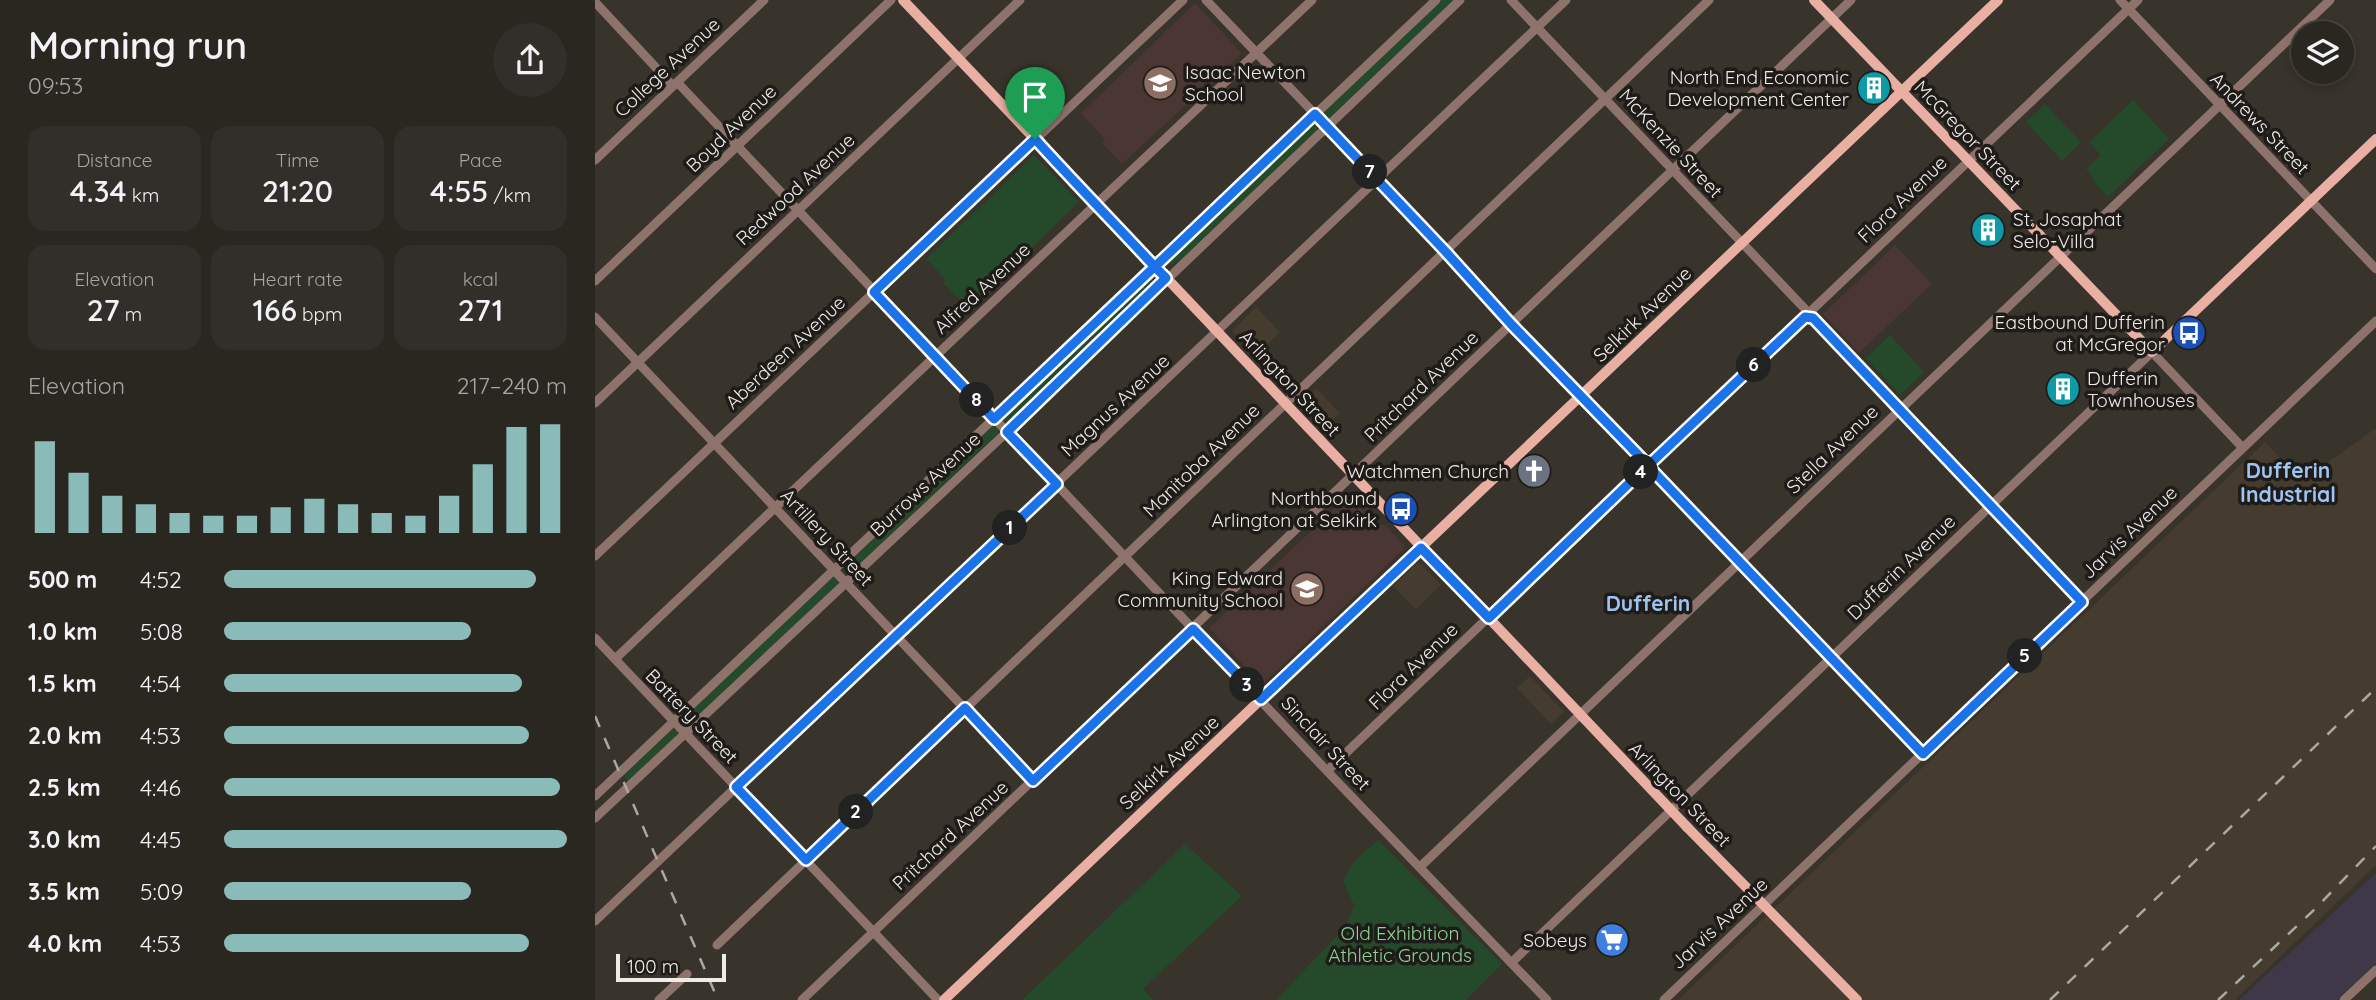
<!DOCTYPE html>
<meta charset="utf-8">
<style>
body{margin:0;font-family:Quicksand,sans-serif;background:#322e29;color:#f1f3f6;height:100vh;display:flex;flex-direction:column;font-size:26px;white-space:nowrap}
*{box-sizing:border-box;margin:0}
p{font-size:23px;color:#a5a5a5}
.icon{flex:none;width:38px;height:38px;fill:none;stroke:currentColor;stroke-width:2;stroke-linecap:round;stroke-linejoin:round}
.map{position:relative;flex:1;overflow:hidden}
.side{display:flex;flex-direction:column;background:#2a2620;width:595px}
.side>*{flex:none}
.buttons{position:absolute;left:1696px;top:21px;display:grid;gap:14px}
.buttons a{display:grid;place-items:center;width:63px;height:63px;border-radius:50%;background:#2a2620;box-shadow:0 4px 10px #0003,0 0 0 2px #46433e;font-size:35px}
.scale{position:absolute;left:21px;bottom:18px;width:110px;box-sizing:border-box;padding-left:7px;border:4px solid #efebe6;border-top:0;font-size:19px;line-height:24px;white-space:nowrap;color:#efebe6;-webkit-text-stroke:5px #1e1b18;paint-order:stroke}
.pin{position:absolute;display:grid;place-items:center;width:60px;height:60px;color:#fff;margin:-72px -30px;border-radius:50% 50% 50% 0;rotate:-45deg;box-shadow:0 0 7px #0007}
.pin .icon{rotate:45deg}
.km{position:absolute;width:35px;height:35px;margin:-18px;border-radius:50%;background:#222;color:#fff;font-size:19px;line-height:35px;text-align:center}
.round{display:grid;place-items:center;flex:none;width:74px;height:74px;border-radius:37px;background:#322e29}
.headline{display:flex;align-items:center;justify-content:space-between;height:119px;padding:0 28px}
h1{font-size:38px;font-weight:600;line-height:52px}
.stats{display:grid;grid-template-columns:repeat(3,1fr);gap:10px;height:119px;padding:7px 28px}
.stats div{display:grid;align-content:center;border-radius:18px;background:#322e29;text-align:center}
.stats b{font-size:30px;font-weight:600}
.stats small{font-size:19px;font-weight:400}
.stats p{font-size:19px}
.chart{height:196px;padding:14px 28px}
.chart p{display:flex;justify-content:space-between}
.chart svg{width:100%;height:126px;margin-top:7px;stroke:#8bbbb9;stroke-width:6}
ul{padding:0 28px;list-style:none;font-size:23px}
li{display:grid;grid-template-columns:112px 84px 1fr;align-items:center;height:52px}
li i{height:18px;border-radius:9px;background:#8bbbb9}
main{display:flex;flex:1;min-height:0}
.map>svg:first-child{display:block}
.built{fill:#453c2f}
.industrial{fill:#3e3849}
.education{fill:#4a3632}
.green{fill:#25492b}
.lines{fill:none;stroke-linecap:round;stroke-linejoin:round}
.minor{stroke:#8e726c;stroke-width:9}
.major{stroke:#e9afa3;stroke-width:10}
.rail{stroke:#aca8a2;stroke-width:2.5;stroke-dasharray:12 12;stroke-linecap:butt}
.major-bridge{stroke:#e9afa3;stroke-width:10}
.route-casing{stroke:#fff;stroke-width:14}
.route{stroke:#1a73e8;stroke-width:9}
.labels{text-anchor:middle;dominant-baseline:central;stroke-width:7;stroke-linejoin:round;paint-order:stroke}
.street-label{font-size:19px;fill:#efebe6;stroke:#1e1b18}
.poi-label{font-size:19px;fill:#efebe6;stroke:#1e1b18;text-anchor:end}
.park-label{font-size:19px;fill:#8bd395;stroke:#1e1b18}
.neighbourhood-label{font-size:21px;font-weight:bold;fill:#9ec4f4;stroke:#1e1b18}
</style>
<main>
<section class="side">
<div class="headline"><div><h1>Morning run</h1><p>09:53</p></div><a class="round"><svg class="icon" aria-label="share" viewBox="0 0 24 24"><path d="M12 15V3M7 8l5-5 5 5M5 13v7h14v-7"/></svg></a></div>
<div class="stats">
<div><p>Distance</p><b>4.34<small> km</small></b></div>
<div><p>Time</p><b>21:20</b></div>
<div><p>Pace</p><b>4:55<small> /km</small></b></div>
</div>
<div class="stats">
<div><p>Elevation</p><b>27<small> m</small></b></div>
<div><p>Heart rate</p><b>166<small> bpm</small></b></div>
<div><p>kcal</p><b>271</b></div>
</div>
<div class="chart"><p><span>Elevation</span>217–240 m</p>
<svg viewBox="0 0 160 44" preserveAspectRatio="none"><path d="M5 44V12M15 44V23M25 44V31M35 44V34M45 44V37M55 44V38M65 44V38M75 44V35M85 44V32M95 44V34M105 44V37M115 44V38M125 44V31M135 44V20M145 44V7M155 44V6"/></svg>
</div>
<ul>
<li><b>500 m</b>4:52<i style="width:91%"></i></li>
<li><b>1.0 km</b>5:08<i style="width:72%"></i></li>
<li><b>1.5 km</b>4:54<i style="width:87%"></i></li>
<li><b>2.0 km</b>4:53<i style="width:89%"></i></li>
<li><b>2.5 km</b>4:46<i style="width:98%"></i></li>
<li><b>3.0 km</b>4:45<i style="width:100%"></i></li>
<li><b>3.5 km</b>5:09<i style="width:72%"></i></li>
<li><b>4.0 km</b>4:53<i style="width:89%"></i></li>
</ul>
</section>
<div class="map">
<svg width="1781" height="1000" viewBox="0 0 1781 1000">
<rect width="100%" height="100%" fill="#38332b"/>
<path class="built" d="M661,307L685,332L661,356L637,331Z
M721,388L745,413L728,430L705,404Z
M1781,428V865L1640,1000H1083L1670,442L1707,481Z
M821,563L827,565L846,585L821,609L798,586Z
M935,676L969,712L956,724L922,688Z"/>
<path class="industrial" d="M1781,873V963L1742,1000H1644Z"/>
<path class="education" d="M600,3L645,51L646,54L527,164L507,143L510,139L486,113Z
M1300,245L1337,284L1264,353L1228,314Z
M758,491L777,511V518L783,525H790L810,546L809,549L667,685L614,628Z"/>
<path class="green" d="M847,0H859L735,117H729L730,111Z
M1538,100L1574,139L1513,197L1498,181L1499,179L1491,169L1506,155L1494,142Z
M1450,104L1486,142L1467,161L1431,122Z
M719,123L724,126L723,130L588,258L576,265L574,263L581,253Z
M439,155L484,202L374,309L348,283L351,280L331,259Z
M556,280L558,282L549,294L415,421H409V415L543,288Z
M1295,335L1329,372L1305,395L1271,358Z
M401,426L404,429L403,433L255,573H249V567L397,427Z
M240,577L244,581L242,585L94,724H88L89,718L236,579Z
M78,729L83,732L82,736L33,783L29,775Z
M783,840L907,964L871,1000H681L752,925L759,905L748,881L760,860Z
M590,844L647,896L548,989L558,1000H427Z"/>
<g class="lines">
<path class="minor" d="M611,0L844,244L916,324L1050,462
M916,0L1210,309
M1525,0L1781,269
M0,2L78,86
M82,82L732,771L952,1000
M0,160L169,0
M0,281L296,0
M1218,309L1543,0
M0,317L438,781
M1218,318L1487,602
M0,403L425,0
M1057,462L1210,317
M1057,470L1327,754
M0,556L588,0
M0,638L343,1000
M20,659L717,0
M732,771L1049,469
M0,796L841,0
M0,818L412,432L865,0
M825,867L1735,0
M0,921L971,0
M122,945L1114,0
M916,963L1557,352L1647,447
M64,1000L92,974
M207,1000L1256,0
M1069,1000L1781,321
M1749,1000L1781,970"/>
<path class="major" d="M308,0L1092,827
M1219,0L1557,352L1781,139
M349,1000L1403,0"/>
<path class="rail" d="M0,716L123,1000
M1455,1000L1781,688
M1623,1000L1720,909L1781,846"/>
<path class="major-bridge" d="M1092,827L1262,1000"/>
</g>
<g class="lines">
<g class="route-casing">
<path id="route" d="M440,139C479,182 520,224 560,267L571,278L412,432L462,484L141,787L211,860L370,708L438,781L598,629L666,699L826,548L894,618L1049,469L1053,471L1057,470L1328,754L1487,602L1218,318L1210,317L1057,462H1050L916,324L850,251L720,114L568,259L554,272L399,419L279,292L440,139"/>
</g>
<use href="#route" class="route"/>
</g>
<defs>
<g id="school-disc" transform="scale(1.75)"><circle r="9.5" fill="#8d6e63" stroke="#1e1b18"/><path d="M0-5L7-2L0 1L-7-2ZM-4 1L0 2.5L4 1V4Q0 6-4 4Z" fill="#fff"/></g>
<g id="building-disc" transform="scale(1.75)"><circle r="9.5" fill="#0f9aa8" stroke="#1e1b18"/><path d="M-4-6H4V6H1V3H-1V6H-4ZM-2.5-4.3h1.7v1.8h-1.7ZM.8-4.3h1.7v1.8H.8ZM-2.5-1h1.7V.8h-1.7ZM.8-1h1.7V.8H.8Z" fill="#fff"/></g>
<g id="bus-disc" transform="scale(1.75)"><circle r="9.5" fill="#1a4fb4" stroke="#1e1b18"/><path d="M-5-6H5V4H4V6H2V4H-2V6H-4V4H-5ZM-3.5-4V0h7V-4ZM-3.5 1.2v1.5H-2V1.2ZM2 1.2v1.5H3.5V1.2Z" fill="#fff"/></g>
<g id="church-disc" transform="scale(1.75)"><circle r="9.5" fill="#6b7280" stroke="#1e1b18"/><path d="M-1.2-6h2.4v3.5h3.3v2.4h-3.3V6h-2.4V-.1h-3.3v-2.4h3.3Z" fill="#fff"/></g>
<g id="supermarket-disc" transform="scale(1.75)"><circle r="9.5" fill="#3f7fe0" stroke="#1e1b18"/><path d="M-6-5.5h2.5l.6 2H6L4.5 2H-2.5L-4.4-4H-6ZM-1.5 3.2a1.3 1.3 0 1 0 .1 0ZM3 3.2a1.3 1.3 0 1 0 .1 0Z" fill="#fff"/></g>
</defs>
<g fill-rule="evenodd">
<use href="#school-disc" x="565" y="83"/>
<use href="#building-disc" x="1279" y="88"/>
<use href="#building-disc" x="1393" y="230"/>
<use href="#bus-disc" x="1594" y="333"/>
<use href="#building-disc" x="1468" y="389"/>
<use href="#church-disc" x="939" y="471"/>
<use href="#bus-disc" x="806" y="509"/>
<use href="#school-disc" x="712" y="589"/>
<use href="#supermarket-disc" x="1017" y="940"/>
</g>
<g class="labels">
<g class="street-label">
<text transform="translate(72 67) rotate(-43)">College Avenue</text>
<text transform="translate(1665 123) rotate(46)">Andrews Street</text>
<text transform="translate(136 128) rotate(-44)">Boyd Avenue</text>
<text transform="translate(1373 135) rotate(46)">McGregor Street</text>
<text transform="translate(1076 143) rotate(47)">McKenzie Street</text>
<text transform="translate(200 189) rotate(-43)">Redwood Avenue</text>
<text transform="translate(1307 199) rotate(-44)">Flora Avenue</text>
<text transform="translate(387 288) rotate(-43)">Alfred Avenue</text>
<text transform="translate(1047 314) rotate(-44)">Selkirk Avenue</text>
<text transform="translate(190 352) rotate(-43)">Aberdeen Avenue</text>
<text transform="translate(695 383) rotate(47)">Arlington Street</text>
<text transform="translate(826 386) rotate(-44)">Pritchard Avenue</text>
<text transform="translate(520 405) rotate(-43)">Magnus Avenue</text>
<text transform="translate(1237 449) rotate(-44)">Stella Avenue</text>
<text transform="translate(606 460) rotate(-44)">Manitoba Avenue</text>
<text transform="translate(330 484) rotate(-43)">Burrows Avenue</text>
<text transform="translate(1534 532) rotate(-44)">Jarvis Avenue</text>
<text transform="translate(232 537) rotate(47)">Artillery Street</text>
<text transform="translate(1306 567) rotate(-44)">Dufferin Avenue</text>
<text transform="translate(818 666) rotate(-44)">Flora Avenue</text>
<text transform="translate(97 716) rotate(46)">Battery Street</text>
<text transform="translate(731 743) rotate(47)">Sinclair Street</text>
<text transform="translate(574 762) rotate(-43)">Selkirk Avenue</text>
<text transform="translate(1085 794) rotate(46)">Arlington Street</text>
<text transform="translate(355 835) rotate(-43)">Pritchard Avenue</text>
<text transform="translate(1124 923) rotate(-43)">Jarvis Avenue</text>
</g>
<g class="poi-label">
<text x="590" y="72" text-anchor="start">Isaac Newton<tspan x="590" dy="22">School</tspan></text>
<text x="1254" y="77">North End Economic<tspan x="1254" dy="22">Development Center</tspan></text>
<text x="1418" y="219" text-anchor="start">St. Josaphat<tspan x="1418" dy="22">Selo-Villa</tspan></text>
<text x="1570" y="322">Eastbound Dufferin<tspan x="1570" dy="22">at McGregor</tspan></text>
<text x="1492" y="378" text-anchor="start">Dufferin<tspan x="1492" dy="22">Townhouses</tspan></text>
<text x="914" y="471">Watchmen Church</text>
<text x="782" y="498">Northbound<tspan x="782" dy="22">Arlington at Selkirk</tspan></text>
<text x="688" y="578">King Edward<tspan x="688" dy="22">Community School</tspan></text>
<text x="992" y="940">Sobeys</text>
</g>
<g class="park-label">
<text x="805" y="933">Old Exhibition<tspan x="805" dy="22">Athletic Grounds</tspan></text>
</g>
<g class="neighbourhood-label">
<text x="1693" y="470">Dufferin<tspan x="1693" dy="24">Industrial</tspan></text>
<text x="1053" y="603">Dufferin</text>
</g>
</g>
</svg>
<div class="buttons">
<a><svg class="icon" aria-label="layers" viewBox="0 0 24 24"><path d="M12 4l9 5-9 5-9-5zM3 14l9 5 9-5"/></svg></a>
</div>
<div class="scale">100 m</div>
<div class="pin" style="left:440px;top:139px;background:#1e9e55"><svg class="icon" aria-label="arrive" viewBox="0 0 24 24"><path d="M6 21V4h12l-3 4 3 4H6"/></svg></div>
<b class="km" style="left:415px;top:528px">1</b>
<b class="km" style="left:261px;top:812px">2</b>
<b class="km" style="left:652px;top:685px">3</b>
<b class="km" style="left:1046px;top:472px">4</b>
<b class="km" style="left:1430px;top:656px">5</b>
<b class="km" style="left:1159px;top:365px">6</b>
<b class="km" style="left:775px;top:172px">7</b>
<b class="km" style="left:382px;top:400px">8</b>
</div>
</main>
